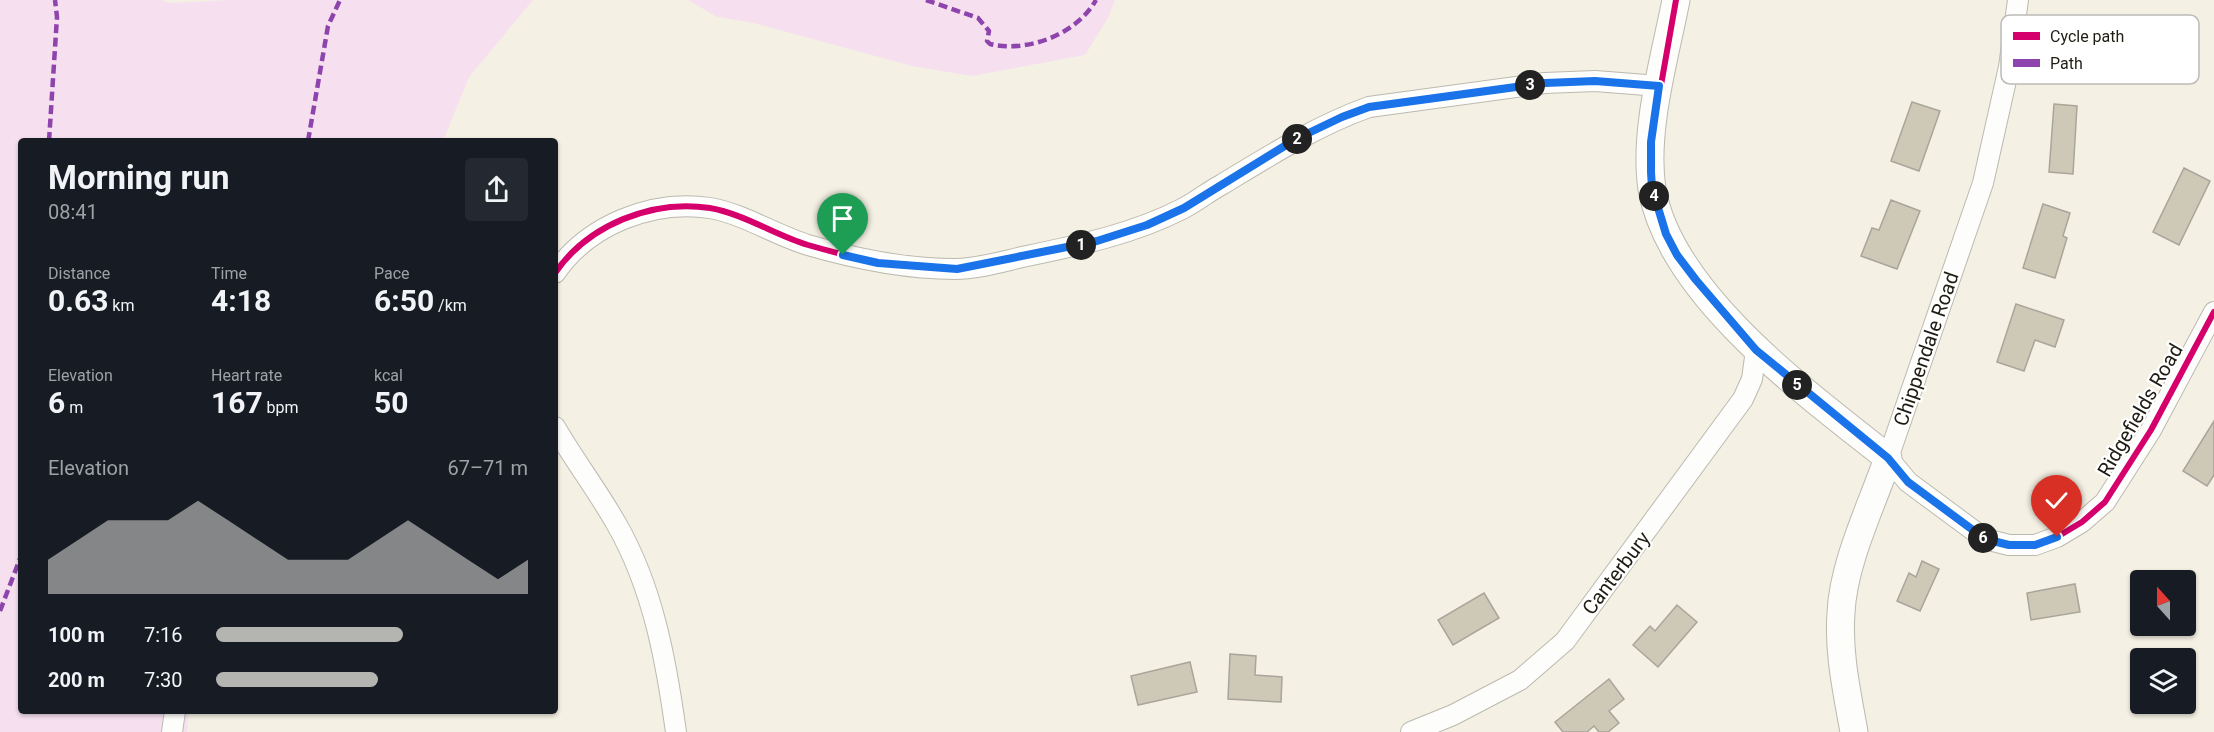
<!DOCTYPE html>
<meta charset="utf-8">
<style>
body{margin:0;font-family:Roboto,sans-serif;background:#242831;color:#f1f3f6;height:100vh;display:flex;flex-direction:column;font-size:22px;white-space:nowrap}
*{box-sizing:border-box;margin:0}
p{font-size:20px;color:#9ea1a6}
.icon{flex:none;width:33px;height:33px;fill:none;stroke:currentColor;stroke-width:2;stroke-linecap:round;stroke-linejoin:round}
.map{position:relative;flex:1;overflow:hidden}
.panel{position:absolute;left:18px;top:138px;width:540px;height:576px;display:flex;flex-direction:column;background:#171b24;border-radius:6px;box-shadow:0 2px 4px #0004}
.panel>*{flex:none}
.needle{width:39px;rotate:339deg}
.fabs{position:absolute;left:2130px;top:570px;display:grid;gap:12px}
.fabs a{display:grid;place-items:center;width:66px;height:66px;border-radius:6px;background:#171b24;box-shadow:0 2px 4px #0004;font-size:30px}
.pin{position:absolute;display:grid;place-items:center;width:51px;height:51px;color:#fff;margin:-62px -26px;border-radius:50% 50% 50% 0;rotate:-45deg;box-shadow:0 0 6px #0007}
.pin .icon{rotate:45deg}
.km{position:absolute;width:30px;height:30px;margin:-15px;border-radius:50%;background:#222;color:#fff;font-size:16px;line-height:30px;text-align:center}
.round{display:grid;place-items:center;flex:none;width:63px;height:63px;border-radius:6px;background:#242831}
.overview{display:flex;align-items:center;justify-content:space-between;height:102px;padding:0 30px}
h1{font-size:33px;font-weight:700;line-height:45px}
.metrics{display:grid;grid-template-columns:repeat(3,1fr);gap:9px;height:102px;padding:6px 30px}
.metrics div{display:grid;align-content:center}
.metrics b{font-size:30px;font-weight:700}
.metrics small{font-size:16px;font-weight:400}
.metrics p{font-size:16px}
.chart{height:168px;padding:12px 30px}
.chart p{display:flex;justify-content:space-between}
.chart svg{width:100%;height:108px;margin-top:6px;fill:#b4b4b1;opacity:.7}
ul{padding:0 30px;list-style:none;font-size:20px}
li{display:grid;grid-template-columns:96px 72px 1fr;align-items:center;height:45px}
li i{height:15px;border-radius:8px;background:#b4b4b1}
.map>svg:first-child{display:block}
.green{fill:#f6e0f0}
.building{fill:#cec8b6;stroke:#a8a59b;stroke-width:1.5}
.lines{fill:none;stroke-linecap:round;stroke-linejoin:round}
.street-casing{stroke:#bcb9af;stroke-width:22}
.secondary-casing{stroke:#bcb9af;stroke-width:29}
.street{stroke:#fdfdfb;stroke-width:20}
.secondary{stroke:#fdfdfb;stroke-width:27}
.quiet{stroke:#8e44ad;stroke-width:4.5;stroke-dasharray:9 4.5;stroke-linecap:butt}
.cycleway-casing{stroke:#fff;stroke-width:10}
.cycleway{stroke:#d6006c;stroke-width:6}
.route-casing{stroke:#fff;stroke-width:12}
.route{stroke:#1a73e8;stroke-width:8}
.labels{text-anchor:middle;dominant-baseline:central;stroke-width:4.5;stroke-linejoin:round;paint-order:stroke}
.street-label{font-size:20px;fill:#1e1c13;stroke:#fff}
.key{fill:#fff;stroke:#bcbbb8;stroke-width:1.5}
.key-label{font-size:16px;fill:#1e1c13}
</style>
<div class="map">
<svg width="2214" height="732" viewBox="0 0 2214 732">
<rect width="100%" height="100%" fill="#f4f0e3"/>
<path class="green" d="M0,0H161L169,3L228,0H533L469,77L443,141H21V711H188L187,732H0Z
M688,0H1115L1108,18L1085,55L972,76L912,66L754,23L717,17Z"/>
<path class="building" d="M1912,102L1940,111L1919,171L1891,161Z
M2054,104L2077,106L2073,174L2049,172Z
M2184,168L2210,181L2179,245L2153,232Z
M1891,200L1920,211L1897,269L1861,256L1872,228L1879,230Z
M2043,204L2070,213L2063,236L2067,238L2055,278L2023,268Z
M2016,304L2064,320L2055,347L2035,340L2024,371L1997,362Z
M2214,421V475L2207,486L2183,471Z
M1922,561L1939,569L1920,611L1897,601L1909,573L1916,577Z
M2075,584L2080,612L2031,620L2027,593Z
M1484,593L1499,618L1453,645L1438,620Z
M1677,605L1697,622L1658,667L1633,645L1650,626L1655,631Z
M1230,654L1256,656L1255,675L1282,677L1281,702L1228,699Z
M1190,662L1197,692L1138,705L1131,676Z
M1609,679L1624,699L1609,711L1619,723L1608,732H1599L1594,726L1587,732H1563L1555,722Z"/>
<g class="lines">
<g class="street-casing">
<path id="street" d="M2018,0L2009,67L1983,183L1888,458L1908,482L1985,539L2009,545H2035L2057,537L2082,522L2105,502L2151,430L2214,312
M555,273C588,225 652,199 710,208C744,214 775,235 808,245C856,259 904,269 955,269C978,269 1004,261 1027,256C1080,245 1133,234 1182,209C1196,202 1208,192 1221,185C1269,156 1316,126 1369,107L1545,83L1595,81L1659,86
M555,427C574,460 598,491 617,525C653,588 666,660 676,732
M172,732L175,711
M1411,732L1453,715L1520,680L1565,641L1743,399L1752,379L1756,350"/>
</g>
<g class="secondary-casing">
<path id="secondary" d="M1676,0C1665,57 1643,131 1652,189C1670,295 1809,395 1888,458C1872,505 1843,563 1841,613C1838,653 1847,692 1854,732"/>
</g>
<use href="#street" class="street"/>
<use href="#secondary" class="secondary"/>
<path class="quiet" d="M926,0L978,18L989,31L987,41L990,44C1028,53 1077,34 1096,0
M49,141L57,17L55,0
M308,141L328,26L340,0
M0,611L21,556"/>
<g class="cycleway-casing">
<path id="cycleway" d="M1676,0L1651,142L1652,188L1666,234L1677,255L1756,350L1888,458L1908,482L1985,539L2009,545H2035L2057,537L2082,522L2105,502L2151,430L2214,312
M555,273C588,225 652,199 710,208C744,214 775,235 808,245C856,259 904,269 955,269C978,269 1004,261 1027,256C1080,245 1133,234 1182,209C1196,202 1208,192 1221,185C1269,156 1316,126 1369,107L1545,83L1595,81L1659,86"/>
</g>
<use href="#cycleway" class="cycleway"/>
</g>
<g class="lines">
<g class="route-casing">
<path id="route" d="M843,255L878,263L957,269L1097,241L1147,225L1184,208L1296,139L1342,117L1369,107L1545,83L1595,81L1659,86L1651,142V172L1652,188L1666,234L1677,255L1696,280L1756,350L1888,458L1908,482L1985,539L2009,545H2035L2057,537"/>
</g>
<use href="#route" class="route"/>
</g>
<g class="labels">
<g class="street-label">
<text transform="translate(1926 349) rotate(-71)">Chippendale Road</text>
<text transform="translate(2140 410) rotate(-60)">Ridgefields Road</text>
<text transform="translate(1616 573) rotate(-53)">Canterbury</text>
</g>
</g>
<rect x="2001" y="15" width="198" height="69" rx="9" class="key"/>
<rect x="2013" y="32" width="27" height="8" fill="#d6006c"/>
<rect x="2013" y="59" width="27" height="8" fill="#8e44ad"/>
<g class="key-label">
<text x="2050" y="42">Cycle path</text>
<text x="2050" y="69">Path</text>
</g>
</svg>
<div class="fabs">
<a><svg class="needle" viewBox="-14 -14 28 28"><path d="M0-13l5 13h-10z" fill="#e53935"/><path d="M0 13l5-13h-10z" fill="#9ea1a6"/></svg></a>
<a><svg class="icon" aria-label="layers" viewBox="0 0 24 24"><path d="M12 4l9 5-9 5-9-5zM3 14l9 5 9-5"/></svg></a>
</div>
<div class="pin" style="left:843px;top:255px;background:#1e9e55"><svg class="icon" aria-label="arrive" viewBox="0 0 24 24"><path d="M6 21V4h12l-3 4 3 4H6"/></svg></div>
<div class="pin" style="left:2057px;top:537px;background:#d93025"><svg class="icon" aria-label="check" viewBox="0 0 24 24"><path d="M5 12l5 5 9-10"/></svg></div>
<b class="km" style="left:1081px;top:245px">1</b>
<b class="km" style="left:1297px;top:139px">2</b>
<b class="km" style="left:1530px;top:85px">3</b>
<b class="km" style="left:1654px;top:196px">4</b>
<b class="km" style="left:1797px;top:385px">5</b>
<b class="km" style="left:1983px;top:538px">6</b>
<section class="panel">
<div class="overview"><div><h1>Morning run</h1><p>08:41</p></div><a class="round"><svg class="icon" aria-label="share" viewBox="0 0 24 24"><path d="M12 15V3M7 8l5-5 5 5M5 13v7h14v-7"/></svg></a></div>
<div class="metrics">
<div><p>Distance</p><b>0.63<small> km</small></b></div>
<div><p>Time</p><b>4:18</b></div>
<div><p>Pace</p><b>6:50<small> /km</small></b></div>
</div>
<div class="metrics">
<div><p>Elevation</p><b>6<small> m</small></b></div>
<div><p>Heart rate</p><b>167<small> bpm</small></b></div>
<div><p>kcal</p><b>50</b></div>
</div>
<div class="chart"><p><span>Elevation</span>67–71 m</p>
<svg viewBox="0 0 160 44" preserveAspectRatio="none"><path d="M0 44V30L10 22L20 14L30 14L40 14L50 6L60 14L70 22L80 30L90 30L100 30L110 22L120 14L130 22L140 30L150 38L160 30V44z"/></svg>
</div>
<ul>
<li><b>100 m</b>7:16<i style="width:60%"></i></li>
<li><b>200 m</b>7:30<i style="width:52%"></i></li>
</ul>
</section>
</div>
